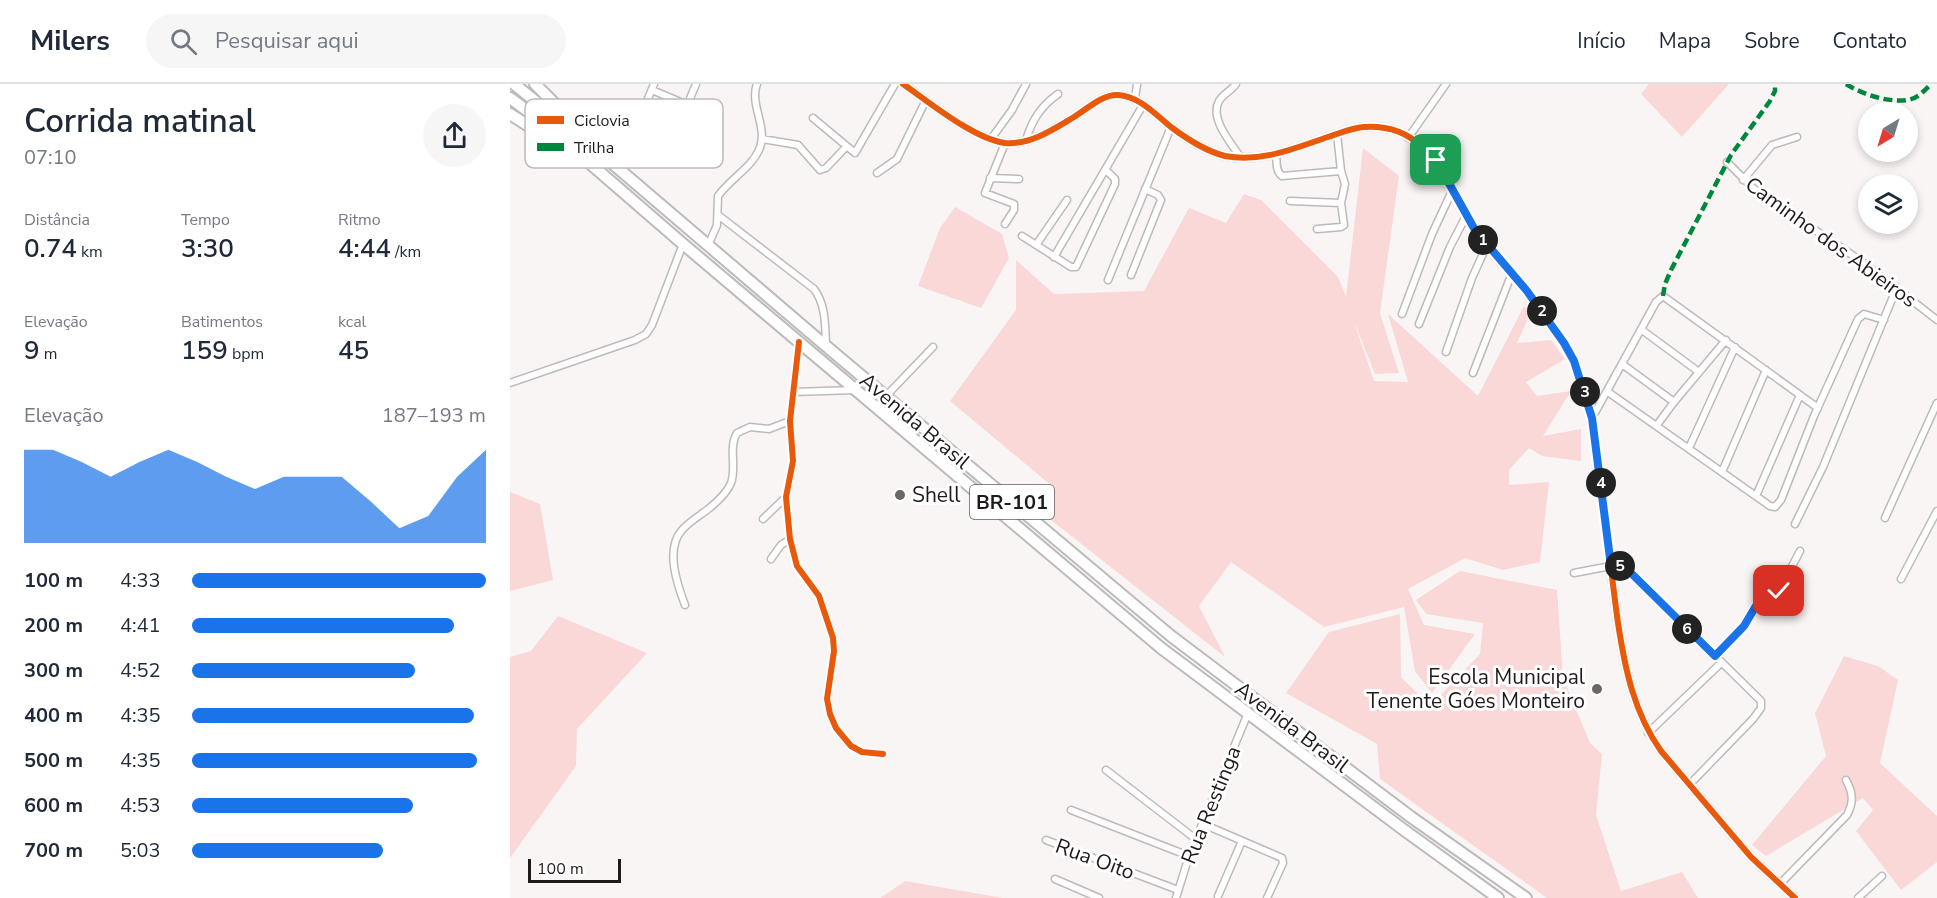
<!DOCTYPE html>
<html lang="pt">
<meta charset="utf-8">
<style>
body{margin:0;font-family:"Nunito Sans",sans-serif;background:#f6f6f7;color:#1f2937;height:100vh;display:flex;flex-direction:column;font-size:22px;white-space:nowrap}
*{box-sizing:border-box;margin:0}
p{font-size:20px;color:#747a83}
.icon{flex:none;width:33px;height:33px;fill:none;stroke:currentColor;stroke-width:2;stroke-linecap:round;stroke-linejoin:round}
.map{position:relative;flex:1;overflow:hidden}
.sheet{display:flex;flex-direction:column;background:#fff;width:510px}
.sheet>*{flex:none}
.needle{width:39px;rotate:218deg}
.fabs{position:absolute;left:1348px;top:18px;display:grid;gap:12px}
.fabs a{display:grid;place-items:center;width:60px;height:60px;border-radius:50%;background:#fff;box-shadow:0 3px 9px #0003;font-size:30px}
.scale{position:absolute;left:18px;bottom:15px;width:93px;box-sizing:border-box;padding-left:6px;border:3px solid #201b1b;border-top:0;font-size:16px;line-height:21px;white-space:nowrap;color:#201b1b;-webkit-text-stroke:4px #fff;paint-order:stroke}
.pin{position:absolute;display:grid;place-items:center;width:51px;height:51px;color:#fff;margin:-26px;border-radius:12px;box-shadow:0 3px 9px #0006}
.km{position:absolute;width:30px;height:30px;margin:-15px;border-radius:50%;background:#222;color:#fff;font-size:16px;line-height:30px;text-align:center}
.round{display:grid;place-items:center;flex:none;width:63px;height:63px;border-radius:32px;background:#f6f6f7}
.overview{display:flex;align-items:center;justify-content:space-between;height:102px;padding:0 24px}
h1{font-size:33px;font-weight:600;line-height:45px}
.stats{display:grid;grid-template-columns:repeat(3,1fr);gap:9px;height:102px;padding:6px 24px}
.stats div{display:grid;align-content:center}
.stats b{font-size:26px;font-weight:600}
.stats small{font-size:16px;font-weight:400}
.stats p{font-size:16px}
.chart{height:168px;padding:12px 24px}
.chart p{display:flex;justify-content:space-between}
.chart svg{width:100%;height:108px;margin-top:6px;fill:#1a73e8;opacity:.7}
ul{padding:0 24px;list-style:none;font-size:20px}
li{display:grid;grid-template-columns:96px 72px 1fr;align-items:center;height:45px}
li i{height:15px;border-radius:8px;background:#1a73e8}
header{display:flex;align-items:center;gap:36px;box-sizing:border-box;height:84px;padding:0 30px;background:#fff;border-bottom:2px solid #e0e1e3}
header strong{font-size:28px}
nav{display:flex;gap:33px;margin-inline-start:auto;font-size:21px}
.search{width:420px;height:54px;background:#f6f6f7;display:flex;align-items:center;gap:15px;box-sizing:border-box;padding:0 21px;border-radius:33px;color:#747a83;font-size:22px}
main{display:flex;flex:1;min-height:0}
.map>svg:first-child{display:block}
.green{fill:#f9d8d7}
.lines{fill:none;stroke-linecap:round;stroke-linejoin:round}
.minor-casing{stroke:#bebaba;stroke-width:9}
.tertiary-casing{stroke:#bebaba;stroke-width:10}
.motorway-casing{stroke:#bebaba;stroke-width:14}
.minor{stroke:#fefefe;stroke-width:6}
.tertiary{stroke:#fefefe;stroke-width:8}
.motorway{stroke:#fefefe;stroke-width:10}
.quiet{stroke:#00873e;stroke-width:4.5;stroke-dasharray:9 4.5;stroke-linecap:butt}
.cycleway-casing{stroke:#fff;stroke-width:10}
.cycleway{stroke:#e8590c;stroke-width:6}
.route-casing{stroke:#fff;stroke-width:12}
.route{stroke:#1a73e8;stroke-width:8}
.poi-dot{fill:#6c6767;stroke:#fff;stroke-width:2}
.labels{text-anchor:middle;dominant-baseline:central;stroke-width:6;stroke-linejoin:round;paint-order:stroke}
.shield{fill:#fff;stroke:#635f5f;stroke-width:1.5}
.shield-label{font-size:20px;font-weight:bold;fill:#201b1b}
.street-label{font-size:21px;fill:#201b1b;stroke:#fff}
.poi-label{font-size:21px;fill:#201b1b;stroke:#fff;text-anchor:start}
.key{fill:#fff;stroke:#bcbbbb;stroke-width:1.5}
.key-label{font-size:16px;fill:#201b1b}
</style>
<header>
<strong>Milers</strong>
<div class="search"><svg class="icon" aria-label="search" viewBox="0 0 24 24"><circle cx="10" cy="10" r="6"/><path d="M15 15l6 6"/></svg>Pesquisar aqui</div>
<nav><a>Início</a><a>Mapa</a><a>Sobre</a><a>Contato</a></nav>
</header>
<main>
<section class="sheet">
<div class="overview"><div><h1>Corrida matinal</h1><p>07:10</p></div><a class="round"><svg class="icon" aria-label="share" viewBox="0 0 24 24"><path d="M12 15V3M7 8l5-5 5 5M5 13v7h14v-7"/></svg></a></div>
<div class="stats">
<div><p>Distância</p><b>0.74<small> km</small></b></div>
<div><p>Tempo</p><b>3:30</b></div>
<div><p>Ritmo</p><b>4:44<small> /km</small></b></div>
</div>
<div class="stats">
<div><p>Elevação</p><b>9<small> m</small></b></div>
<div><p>Batimentos</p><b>159<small> bpm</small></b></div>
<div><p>kcal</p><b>45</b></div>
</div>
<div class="chart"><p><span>Elevação</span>187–193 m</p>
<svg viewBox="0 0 160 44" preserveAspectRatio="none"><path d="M0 44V6L10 6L20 11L30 17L40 11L50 6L60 11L70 17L80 22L90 17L100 17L110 17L120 27L130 38L140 33L150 17L160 6V44z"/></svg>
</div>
<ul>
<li><b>100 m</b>4:33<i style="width:100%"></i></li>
<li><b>200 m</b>4:41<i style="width:89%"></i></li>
<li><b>300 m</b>4:52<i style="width:76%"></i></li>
<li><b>400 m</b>4:35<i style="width:96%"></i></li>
<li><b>500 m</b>4:35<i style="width:97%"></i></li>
<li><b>600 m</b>4:53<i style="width:75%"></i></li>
<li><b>700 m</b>5:03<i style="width:65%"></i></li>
</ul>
</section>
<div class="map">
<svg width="1427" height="814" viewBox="0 0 1427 814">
<rect width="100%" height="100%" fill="#faf5f5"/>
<path class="green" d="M1139,0H1219L1172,53L1131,10Z
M853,64L889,92L870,229L889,289L865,290L843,235L864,297L898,298L878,230L968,312L1014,222L1020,230L1007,259L1041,256L1055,275L1016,298L1027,312L1061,307L1033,352L1071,345V377L1032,372L1019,364L999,386V401L1039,398L1030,478L993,486L955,474L898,505L914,541L965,550L922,609L905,587L894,523L814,543L721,478L689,522L715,573L527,425L543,403L440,317L506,226V176L544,210L634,207L679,124L716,139L734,110L751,116L828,193L836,213Z
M445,123L492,150L499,174L471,224L408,202L430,144Z
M0,408L30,420L43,496L0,507Z
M950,487L1047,506L1053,594L1080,659L1092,670L1086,731L1111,807L1172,788L1188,814H1037L870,695L867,660L776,609L819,548L890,530L891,593L920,622L970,570L973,539L916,530L906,516Z
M48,532L137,569L67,645L66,682L0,774V573L21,567Z
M1334,572L1368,582L1388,596L1370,679L1427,732V778L1391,806L1346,747L1363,726L1353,714L1256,772L1242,761L1316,672L1305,629Z
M395,797L493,814H370Z"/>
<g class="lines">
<g class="minor-casing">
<path id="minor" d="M726,0C721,7 713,10 709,17C699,35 722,60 731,74
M142,6L175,20L179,17L186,0
M625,15L627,0
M134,24L144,0
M303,34L345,69L385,0
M898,54L936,0
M252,55L288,61L310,86L316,84L336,63
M481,55L502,26L516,0
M516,56C522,36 531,22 548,10
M495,59L475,109L504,120V126L495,140
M766,70C767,77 765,87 772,92L831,87
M1217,78L1243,104L1354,179L1427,236
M367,89L387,75L416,16
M480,94L509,95
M1233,96L1262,61L1287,53
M780,117L831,119
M208,131L304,205C316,221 315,241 316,260
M807,145L831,143L834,141L831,119L835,100L831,87L827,50
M512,152L561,183H566L605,100V95L596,86
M526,161L557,116
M198,162L207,141L208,112C220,95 241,84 249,66C259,44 239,21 247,0
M544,173L633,21
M621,191L651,116L648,111L635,105
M598,196L661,43
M892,230L922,150L942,107
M909,240L940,163L956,132
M1132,246L1189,288
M289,258L280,337L283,377L276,413L280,455L287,482L309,512L323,554L324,567L317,615L320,630L326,644L341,662L352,668L373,670
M936,268L962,194L977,161
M1112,280L1164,318
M963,289L1002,189
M0,299L125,256L136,250L142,241L173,160
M283,308L345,306
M1098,308L1260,422L1265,423L1271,416L1304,332L1348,235L1354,230L1374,236
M376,312L423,263
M1082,334L1146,218L1153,212L1308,324
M1147,341L1164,318L1216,256
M1179,364L1225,263
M1212,388L1256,286
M1246,412L1290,311
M1375,434L1427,319
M253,435L276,413
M1285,440L1313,383L1387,203
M261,475L271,461L280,455
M1064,489L1106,481L1116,484L1251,617V624L1243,635L1180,700
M1391,495L1427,427
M175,521C167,500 155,465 172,446C179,438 189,432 197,426C206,419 217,409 221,399C227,383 218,364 227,349L240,343L259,345L280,337
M1205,572L1235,542L1250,515L1269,507L1290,467
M1138,649L1211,579
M596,686L687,756
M561,726L679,772
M693,740L772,774L773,779L757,814
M536,756L668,806
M545,795L589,814
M1270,800L1337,731C1344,718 1343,709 1336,696
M708,812L732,757
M666,814L679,772L738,629
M1348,814L1372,792"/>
</g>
<g class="tertiary-casing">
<path id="tertiary" d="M393,0C419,18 464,55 495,59C521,61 544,45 564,33C577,25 593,10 608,11C629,12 646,31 661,43C677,55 695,67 715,72C751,79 785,64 818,53C830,49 841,44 854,43C918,39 931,93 958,136C993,190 1048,230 1070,293C1081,324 1085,357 1090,390C1096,440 1101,489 1108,539C1115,585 1124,629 1151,667L1241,773L1285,814"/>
</g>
<g class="motorway-casing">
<path id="motorway" d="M4,0L96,74L316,262L661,552L901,733L1016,814
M25,0L74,49
M0,14L31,37L173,160L651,564L894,746L988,814
M0,30L53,64"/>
</g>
<use href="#minor" class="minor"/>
<use href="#tertiary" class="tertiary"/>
<use href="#motorway" class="motorway"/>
<path class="quiet" d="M1336,0C1352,10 1378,19 1397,16C1407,15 1414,7 1421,0
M1153,212L1155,200L1161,186L1221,71L1260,17L1265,7V0"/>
<g class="cycleway-casing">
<path id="cycleway" d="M393,0C419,18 464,55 495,59C521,61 544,45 564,33C577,25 593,10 608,11C629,12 646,31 661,43C677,55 695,67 715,72C751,79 785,64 818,53C830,49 841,44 854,43C918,39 931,93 958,136C993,190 1048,230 1070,293C1081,324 1085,357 1090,390C1096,440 1101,489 1108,539C1115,585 1124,629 1151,667L1241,773L1285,814
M289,258L280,337L283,377L276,413L280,455L287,482L309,512L323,554L324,567L317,615L320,630L326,644L341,662L352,668L373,670"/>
</g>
<use href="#cycleway" class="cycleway"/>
</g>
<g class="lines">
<g class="route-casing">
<path id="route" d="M926,76L965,146L1017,207L1054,259L1064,277L1082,334L1101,482L1109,481L1119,487L1205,572L1234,542L1250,515L1269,507"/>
</g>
<use href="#route" class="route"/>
</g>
<g class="poi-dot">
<circle cx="390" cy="411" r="6"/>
<circle cx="1087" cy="605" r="6"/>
</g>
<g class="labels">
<rect class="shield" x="460" y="401" width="84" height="34" rx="4.5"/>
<g class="shield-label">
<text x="502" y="418">BR-101</text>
</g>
<g class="street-label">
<text transform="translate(1321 158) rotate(36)">Caminho dos Abieiros</text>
<text transform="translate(405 337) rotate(40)">Avenida Brasil</text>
<text transform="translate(782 643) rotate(37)">Avenida Brasil</text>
<text transform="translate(701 721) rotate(-68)">Rua Restinga</text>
<text transform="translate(585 775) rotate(20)">Rua Oito</text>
</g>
<g class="poi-label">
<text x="402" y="411">Shell</text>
<text x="1075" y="593" text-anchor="end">Escola Municipal<tspan x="1075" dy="24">Tenente Góes Monteiro</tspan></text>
</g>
</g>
<rect x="15" y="15" width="198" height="69" rx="9" class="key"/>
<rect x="27" y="32" width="27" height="8" fill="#e8590c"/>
<rect x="27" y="59" width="27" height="8" fill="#00873e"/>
<g class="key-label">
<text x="64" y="42">Ciclovia</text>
<text x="64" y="69">Trilha</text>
</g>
</svg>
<div class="fabs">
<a><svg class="needle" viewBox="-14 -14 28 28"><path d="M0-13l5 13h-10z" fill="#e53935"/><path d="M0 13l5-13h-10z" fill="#747a83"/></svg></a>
<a><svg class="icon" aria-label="layers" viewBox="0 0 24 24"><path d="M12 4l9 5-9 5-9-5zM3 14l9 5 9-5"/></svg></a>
</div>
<div class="scale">100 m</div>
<div class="pin" style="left:926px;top:76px;background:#1e9e55"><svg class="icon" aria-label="arrive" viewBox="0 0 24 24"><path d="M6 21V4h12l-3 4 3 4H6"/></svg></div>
<div class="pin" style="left:1269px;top:507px;background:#d93025"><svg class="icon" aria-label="check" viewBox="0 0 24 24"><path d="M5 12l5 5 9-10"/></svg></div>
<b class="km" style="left:973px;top:156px">1</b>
<b class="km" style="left:1032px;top:227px">2</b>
<b class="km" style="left:1075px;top:308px">3</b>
<b class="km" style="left:1091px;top:399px">4</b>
<b class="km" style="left:1110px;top:482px">5</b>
<b class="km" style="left:1177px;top:545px">6</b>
</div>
</main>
